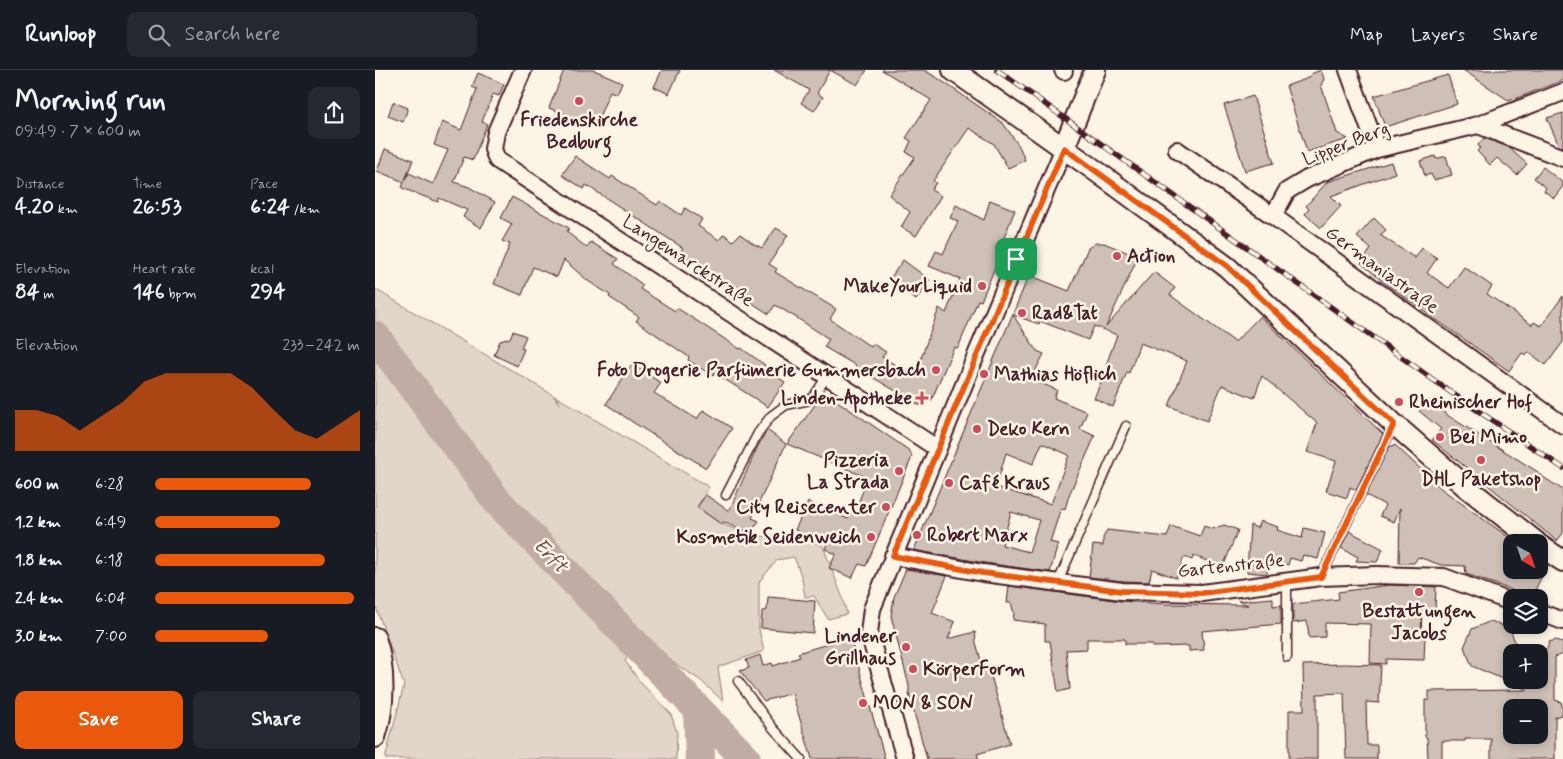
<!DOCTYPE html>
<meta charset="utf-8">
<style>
body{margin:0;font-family:Mynerve,sans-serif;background:#242831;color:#f1f3f6;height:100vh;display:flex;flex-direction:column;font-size:19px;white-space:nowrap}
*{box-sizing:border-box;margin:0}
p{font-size:16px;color:#9ea1a6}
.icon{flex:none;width:28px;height:28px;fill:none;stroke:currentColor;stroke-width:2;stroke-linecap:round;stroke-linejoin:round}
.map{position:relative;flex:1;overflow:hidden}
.drawer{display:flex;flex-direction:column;background:#171b24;width:375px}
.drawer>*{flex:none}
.needle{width:32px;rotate:140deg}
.fabs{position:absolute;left:1128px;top:464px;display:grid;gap:10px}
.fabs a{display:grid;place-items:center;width:45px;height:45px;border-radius:10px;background:#171b24;box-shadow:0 2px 8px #0003;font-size:25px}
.pin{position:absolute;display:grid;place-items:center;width:42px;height:42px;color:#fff;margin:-21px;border-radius:10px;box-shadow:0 2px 8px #0006}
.round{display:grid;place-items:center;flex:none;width:52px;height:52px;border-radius:10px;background:#242831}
.head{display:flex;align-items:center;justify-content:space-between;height:85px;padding:0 15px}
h1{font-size:28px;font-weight:700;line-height:38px}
.metrics{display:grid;grid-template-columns:repeat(3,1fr);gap:8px;height:85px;padding:5px 15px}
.metrics div{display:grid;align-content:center}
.metrics b{font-size:21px;font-weight:700}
.metrics small{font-size:14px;font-weight:400}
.metrics p{font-size:14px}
.chart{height:140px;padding:10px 15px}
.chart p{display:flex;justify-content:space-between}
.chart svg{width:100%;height:90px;margin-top:5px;fill:#ea580c;opacity:.7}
.cta{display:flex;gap:10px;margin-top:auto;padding:10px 15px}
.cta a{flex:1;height:58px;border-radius:10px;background:#ea580c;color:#fff;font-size:20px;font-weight:700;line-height:58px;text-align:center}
.cta a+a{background:#242831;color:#f1f3f6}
ul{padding:0 15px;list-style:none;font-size:16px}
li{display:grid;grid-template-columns:80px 60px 1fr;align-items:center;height:38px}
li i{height:12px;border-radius:6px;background:#ea580c}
header{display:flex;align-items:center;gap:30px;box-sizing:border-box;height:70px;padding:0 25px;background:#171b24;border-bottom:1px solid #363941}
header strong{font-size:24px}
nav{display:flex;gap:28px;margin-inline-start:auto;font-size:18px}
.search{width:350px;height:45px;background:#242831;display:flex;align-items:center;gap:12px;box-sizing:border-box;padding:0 18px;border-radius:10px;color:#9ea1a6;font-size:19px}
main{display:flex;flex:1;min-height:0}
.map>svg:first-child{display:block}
.green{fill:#e2d5ca;stroke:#967a7a}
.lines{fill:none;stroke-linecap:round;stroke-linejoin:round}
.river{stroke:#c0aca5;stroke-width:30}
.building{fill:#cfc0b7;stroke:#4a1f2b;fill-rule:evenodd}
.service-casing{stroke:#4a1f2b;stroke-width:11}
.minor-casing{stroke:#4a1f2b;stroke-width:20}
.tertiary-casing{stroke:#4a1f2b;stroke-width:24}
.service{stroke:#fcf5e5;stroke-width:8}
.minor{stroke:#fcf5e5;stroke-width:16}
.tertiary{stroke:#fcf5e5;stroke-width:20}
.rail-casing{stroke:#4a1f2b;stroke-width:5.5}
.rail{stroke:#fcf5e5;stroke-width:4;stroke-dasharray:11;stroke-linecap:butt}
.route-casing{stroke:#fff;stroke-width:10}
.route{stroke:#ea580c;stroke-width:6}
.poi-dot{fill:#d1495b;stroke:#fcf5e5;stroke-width:2}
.labels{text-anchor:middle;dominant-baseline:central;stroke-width:5;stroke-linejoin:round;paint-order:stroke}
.poi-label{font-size:19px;font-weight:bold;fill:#4a1f2b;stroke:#fcf5e5;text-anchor:start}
.street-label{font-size:19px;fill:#4a1f2b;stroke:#fcf5e5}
.water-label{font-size:20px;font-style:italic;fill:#6d4950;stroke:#fcf5e5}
</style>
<header>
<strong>Runloop</strong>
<div class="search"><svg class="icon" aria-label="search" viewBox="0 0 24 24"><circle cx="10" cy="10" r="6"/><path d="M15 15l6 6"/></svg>Search here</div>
<nav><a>Map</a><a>Layers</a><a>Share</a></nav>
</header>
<main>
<section class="drawer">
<div class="head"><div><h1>Morning run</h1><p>09:49 · 7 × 600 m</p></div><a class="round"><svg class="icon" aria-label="share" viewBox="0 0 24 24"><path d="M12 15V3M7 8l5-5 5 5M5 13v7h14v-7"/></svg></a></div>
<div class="metrics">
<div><p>Distance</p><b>4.20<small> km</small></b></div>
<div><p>Time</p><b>26:53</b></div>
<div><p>Pace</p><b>6:24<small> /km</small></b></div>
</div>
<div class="metrics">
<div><p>Elevation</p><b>84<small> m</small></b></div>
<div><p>Heart rate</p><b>146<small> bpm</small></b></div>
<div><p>kcal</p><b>294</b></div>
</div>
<div class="chart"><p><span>Elevation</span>233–242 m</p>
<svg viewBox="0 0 160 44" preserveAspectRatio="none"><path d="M0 44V24L10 24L20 27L30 34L40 27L50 20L60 10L70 6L80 6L90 6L100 6L110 13L120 24L130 34L140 38L150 31L160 24V44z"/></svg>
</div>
<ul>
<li><b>600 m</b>6:28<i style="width:76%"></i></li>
<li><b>1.2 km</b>6:49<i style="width:61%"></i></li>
<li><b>1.8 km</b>6:18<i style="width:83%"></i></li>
<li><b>2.4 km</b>6:04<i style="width:97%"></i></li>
<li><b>3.0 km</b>7:00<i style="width:55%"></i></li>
</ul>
<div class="cta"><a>Save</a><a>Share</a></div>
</section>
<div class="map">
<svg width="1188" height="689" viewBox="0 0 1188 689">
<rect width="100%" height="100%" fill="#fcf5e5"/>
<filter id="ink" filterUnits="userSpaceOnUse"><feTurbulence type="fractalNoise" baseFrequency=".02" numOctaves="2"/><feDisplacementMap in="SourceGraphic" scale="10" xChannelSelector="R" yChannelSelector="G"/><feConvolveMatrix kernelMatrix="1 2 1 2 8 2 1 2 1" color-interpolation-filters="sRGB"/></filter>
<g filter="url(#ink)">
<path class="green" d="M0,219L178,325L185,335L180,326L334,417L322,437L346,454L384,467L416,463L448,476L467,526L472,544L453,549L439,526L430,527L427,508L419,487L402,490L384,512V560L389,581L343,597L348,631L325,610L299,593L277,572L257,563L256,581L250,591L266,613L296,644L302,663L301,689H10L29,615L0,535Z"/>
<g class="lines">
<path class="river" d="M0,266L122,431L371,689
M323,640L325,689"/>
</g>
<path class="building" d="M189,0H219L247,12L242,24L235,21L220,57L174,38Z
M287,0H305L294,24L279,17Z
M399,0H492L482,15L455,0L442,23L448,27L439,41L426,33L434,20Z
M507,0H549L561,7L628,53L644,76L650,90L633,98L619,74L594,58L558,111L561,113L556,120L566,126L541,166L526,157L535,142L514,125L540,87L531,82L536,71L531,68L556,30Z
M946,0L949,9L946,15L962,63L973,69L932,82L911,16L931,9L938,3Z
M1088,0H1188V10L1140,29L1139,28L1133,30Z
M103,3L129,14L124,26L118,24L107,52L112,54L98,90L89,87L79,112L94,117L120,132L106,158L88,147L92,140L64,128L63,132L27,118L29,112L2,101L10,79L38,90L30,110L34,103L58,114L73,80L59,75L67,52L86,60L102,19L97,17Z
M1073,5L1082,34L1010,57L999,26Z
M878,26L899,93L870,101L849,35Z
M18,32L33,38L28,52L13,46Z
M1188,43V77L1184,76L1172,48Z
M1109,68L1133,77L1152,94L1142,105L1122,88L1115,95L1102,81L1105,78L1103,75Z
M200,86L235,109L237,106L282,135L285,131L306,145L310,138L327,149L323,156L344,170L349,164L358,171L365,164L379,174L387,178L401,158L413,165L394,194L402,199L400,202L461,239L455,249L496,277L498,274L511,282L507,287L532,302L533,300L540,305L564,238L571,243L585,209L554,196L561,181L568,184L583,151L575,148L581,135L609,150L615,130L640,140L628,170L631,171L606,231L603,230L583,278L579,277L556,331L549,329L546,336L492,304L488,305L483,302L480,295L449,277L454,269L422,248L400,235L394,244L365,225L367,223L346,209L338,208L333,201L305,182L308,178L211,115L209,119L187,105Z
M1060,86L1061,89L1071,86L1077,105L1059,110L1056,104L1050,106L1045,91Z
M1016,92L1020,103L956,126L966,136L946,158L930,144L934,139L931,136L952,112Z
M1168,97L1188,113V116L1179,128L1169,121L1171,118L1159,108Z
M137,127L194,158L192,162L212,178L216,172L243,189L239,194L268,215L265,219L300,241L302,238L365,279L366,278L390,295L388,298L410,312L393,337L340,303L338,306L313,290L314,287L261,251L264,247L234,227L235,225L213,211L189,190L182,207L158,197L147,225L119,214L135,174L127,171L137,154L126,148Z
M999,148L1011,160L1005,165L1040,188L1047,178L1062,188L1052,203L1074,218L1089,197L1117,216L1112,224L1157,255L1159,252L1166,256L1188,226V272L1171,295L1153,282L1151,285L1147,283L1134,301L1011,214L986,193L996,179L982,167Z
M721,173H729L763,187L731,257L779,202L800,218L795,225L860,272L885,246L910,270L1008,364L981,420L975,417L972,428L951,421L961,391L932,382L942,353L887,306L879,328L847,315L832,351L794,336L812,291L765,273L754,303L752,302L738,337L719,328L733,296L731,295L742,265L719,256L713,270L665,251L664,254L638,245L662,281L669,284L656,309L682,320L679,328L712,342L705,359L720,366L694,425L690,439L686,438L675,472L683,474L675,502L610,493L539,480L654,205L694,221L713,178ZM667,373L694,385L676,434L621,417L631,383L658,394ZM636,442L664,450L654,482L627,475Z
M528,190L555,210L541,230L514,210Z
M138,261L151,266L146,278L149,279L142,296L119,285L125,271L135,268Z
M257,294L286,313L279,323L322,349L328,340L357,358L331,398L259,353L231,334Z
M449,322L535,381L537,387L491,496L484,494L477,508L454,498L461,484L450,479L452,474L420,460L433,432L473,449L480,435L482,436L493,408L412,374Z
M1054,330L1075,347L1163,402L1162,403L1188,420V463L1182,471L1057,370L1066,359L1044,341Z
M392,360L411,374L377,448L384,451L375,463L348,452L346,454L322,437L331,425L354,441L382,378Z
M1020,375L1068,420L1136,469V500H1170L1156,528H1148L1137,522V520L1091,504L1090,496L1066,495L1043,487L1039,493H1024L1025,438L1019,452L1005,446L1010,435L991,425L1014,377Z
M885,451L903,457L902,460L927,468L929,458L950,463L943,489L928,485L926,491L915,488L913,495L893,490L892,504L872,502L875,455L882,458Z
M849,455L863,460L848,497L819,486L817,490L809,487L801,508L777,499L774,512L748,511L714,507L718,475L728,476V468L732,460L792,467L796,456L825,466L829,456L837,459Z
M974,461L1008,479L1002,492L981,491L983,487L966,478Z
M531,499L572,506L557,543L580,552L573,569L600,562L601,573L608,597L613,595L635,674L602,684L604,689H552L534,624V616L516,546L519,527Z
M1014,515L1061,517L1060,541L1047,540L1046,566H1050L1049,590L1011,589V594L995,593L996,554L950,553V567L934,568L932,551L918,553V534L964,529L963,522Z
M634,516L746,531L791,534L873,535L863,531L898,528V536L906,535V554L827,561L829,580L814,581V576L777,577V574H750V569H712V579L691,580L695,619L683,622L675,571H670V554L638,550L639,543L636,533H632Z
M393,527L440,531L438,563L386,558L387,541L392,540Z
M1116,551L1135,559L1144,582H1136V610H1164V579H1172L1174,572L1181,570L1188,573V584L1180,587V630L1186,632L1188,640L1186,645L1180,647V689H1116V669H1090V671H1067V689H1053L1052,667H1050V630H1054V621L1153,620L1097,596L1089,577L1097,559ZM1136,638H1164V665H1136Z
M475,567L510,689H437L417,623L389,631L365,601L374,598L371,590L385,585L388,596L397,593L398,596L425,587L423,583Z
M970,594L1006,595L1004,633L991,632L992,675H1002V689H971L969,623L942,624V689H914V640H929L928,595Z"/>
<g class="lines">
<g class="service-casing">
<path id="service" d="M351,425L383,363L396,346L411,335L435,330L439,326L452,306
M946,507L1018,356
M912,511V587
M683,512L751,356
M363,611L398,658L426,689"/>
</g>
<g class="minor-casing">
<path id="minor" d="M148,0L121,62L118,79L122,90L563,379
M688,0L689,1
M973,0L1002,79
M1103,55L1188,88
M802,80L898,146L1188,355
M898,146L912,121L932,109L1002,79L1103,55L1188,22
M518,486L608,503L747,521L827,523L946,507L1002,505L1069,507L1136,532
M1164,542L1188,551
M530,689L494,563L497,539L602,283L689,78"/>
</g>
<g class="tertiary-casing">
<path id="tertiary" d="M578,0L721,101L852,197L1019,354L1090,416L1161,472
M689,78L720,0
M1164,475L1188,491
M0,568C10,598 10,636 0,667"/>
</g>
<use href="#service" class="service"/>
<use href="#minor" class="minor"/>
<use href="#tertiary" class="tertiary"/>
<g class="rail-casing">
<path id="rail" d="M622,0L1084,328L1188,398"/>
</g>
<use href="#rail" class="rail"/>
</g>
</g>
<g class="lines" filter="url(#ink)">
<g class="route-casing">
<path id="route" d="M689,78L852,196L1019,354L946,507L827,523L747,521L608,503L518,486Z"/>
</g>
<use href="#route" class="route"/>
</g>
<g class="poi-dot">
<circle cx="204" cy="31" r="5"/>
<circle cx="742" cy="186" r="5"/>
<circle cx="607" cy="216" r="5"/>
<circle cx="647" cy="243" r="5"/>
<circle cx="561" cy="300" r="5"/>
<circle cx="609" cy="304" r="5"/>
<path d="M544.5 320.5h5v5h5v5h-5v5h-5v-5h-5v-5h5z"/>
<circle cx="1024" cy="332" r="5"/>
<circle cx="602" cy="359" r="5"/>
<circle cx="1065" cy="367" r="5"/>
<circle cx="1106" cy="390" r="5"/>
<circle cx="524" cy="401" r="5"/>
<circle cx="574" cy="413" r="5"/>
<circle cx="511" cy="437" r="5"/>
<circle cx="542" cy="465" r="5"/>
<circle cx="496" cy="467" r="5"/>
<circle cx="1044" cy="522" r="5"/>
<circle cx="531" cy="577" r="5"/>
<circle cx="538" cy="599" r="5"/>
<circle cx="488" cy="633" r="5"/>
</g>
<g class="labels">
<g class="poi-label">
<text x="204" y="50" text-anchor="middle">Friedenskirche<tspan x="204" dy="22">Bedburg</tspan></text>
<text x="752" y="186">Action</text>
<text x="597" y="216" text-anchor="end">MakeYourLiquid</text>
<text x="657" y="243">Rad&amp;Tat</text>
<text x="551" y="300" text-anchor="end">Foto Drogerie Parfümerie Gummersbach</text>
<text x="619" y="304">Mathias Höflich</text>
<text x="537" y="328" text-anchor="end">Linden-Apotheke</text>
<text x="1034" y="332">Rheinischer Hof</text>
<text x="612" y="359">Deko Kern</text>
<text x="1075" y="367">Bei Mimo</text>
<text x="514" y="390" text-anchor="end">Pizzeria<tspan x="514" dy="22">La Strada</tspan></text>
<text x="1106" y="409" text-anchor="middle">DHL Paketshop</text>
<text x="584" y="413">Café Kraus</text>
<text x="501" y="437" text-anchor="end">City Reisecenter</text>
<text x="552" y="465">Robert Marx</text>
<text x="486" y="467" text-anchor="end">Kosmetik Seidenweich</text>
<text x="1044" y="541" text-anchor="middle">Bestattungen<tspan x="1044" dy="22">Jacobs</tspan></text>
<text x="521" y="566" text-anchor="end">Lindener<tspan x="521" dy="22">Grillhaus</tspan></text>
<text x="548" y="599">KörperForm</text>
<text x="498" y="633">MON &amp; SON</text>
</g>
<g class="street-label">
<text transform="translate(971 74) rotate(-21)">Lipper Berg</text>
<text transform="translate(313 191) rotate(33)">Langemarckstraße</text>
<text transform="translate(1007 200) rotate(36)">Germaniastraße</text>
<text transform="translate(856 496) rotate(-6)">Gartenstraße</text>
</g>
<g class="water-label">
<text transform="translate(175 486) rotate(46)">Erft</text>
</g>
</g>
</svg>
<div class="fabs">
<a><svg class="needle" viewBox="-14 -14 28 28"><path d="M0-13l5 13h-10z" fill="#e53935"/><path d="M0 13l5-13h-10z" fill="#9ea1a6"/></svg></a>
<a><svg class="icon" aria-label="layers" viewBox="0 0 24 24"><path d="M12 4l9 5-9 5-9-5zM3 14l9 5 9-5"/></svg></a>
<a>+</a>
<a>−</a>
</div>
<div class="pin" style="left:641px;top:189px;background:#1e9e55"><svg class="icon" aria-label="arrive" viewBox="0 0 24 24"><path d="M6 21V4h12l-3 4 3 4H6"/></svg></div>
</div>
</main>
